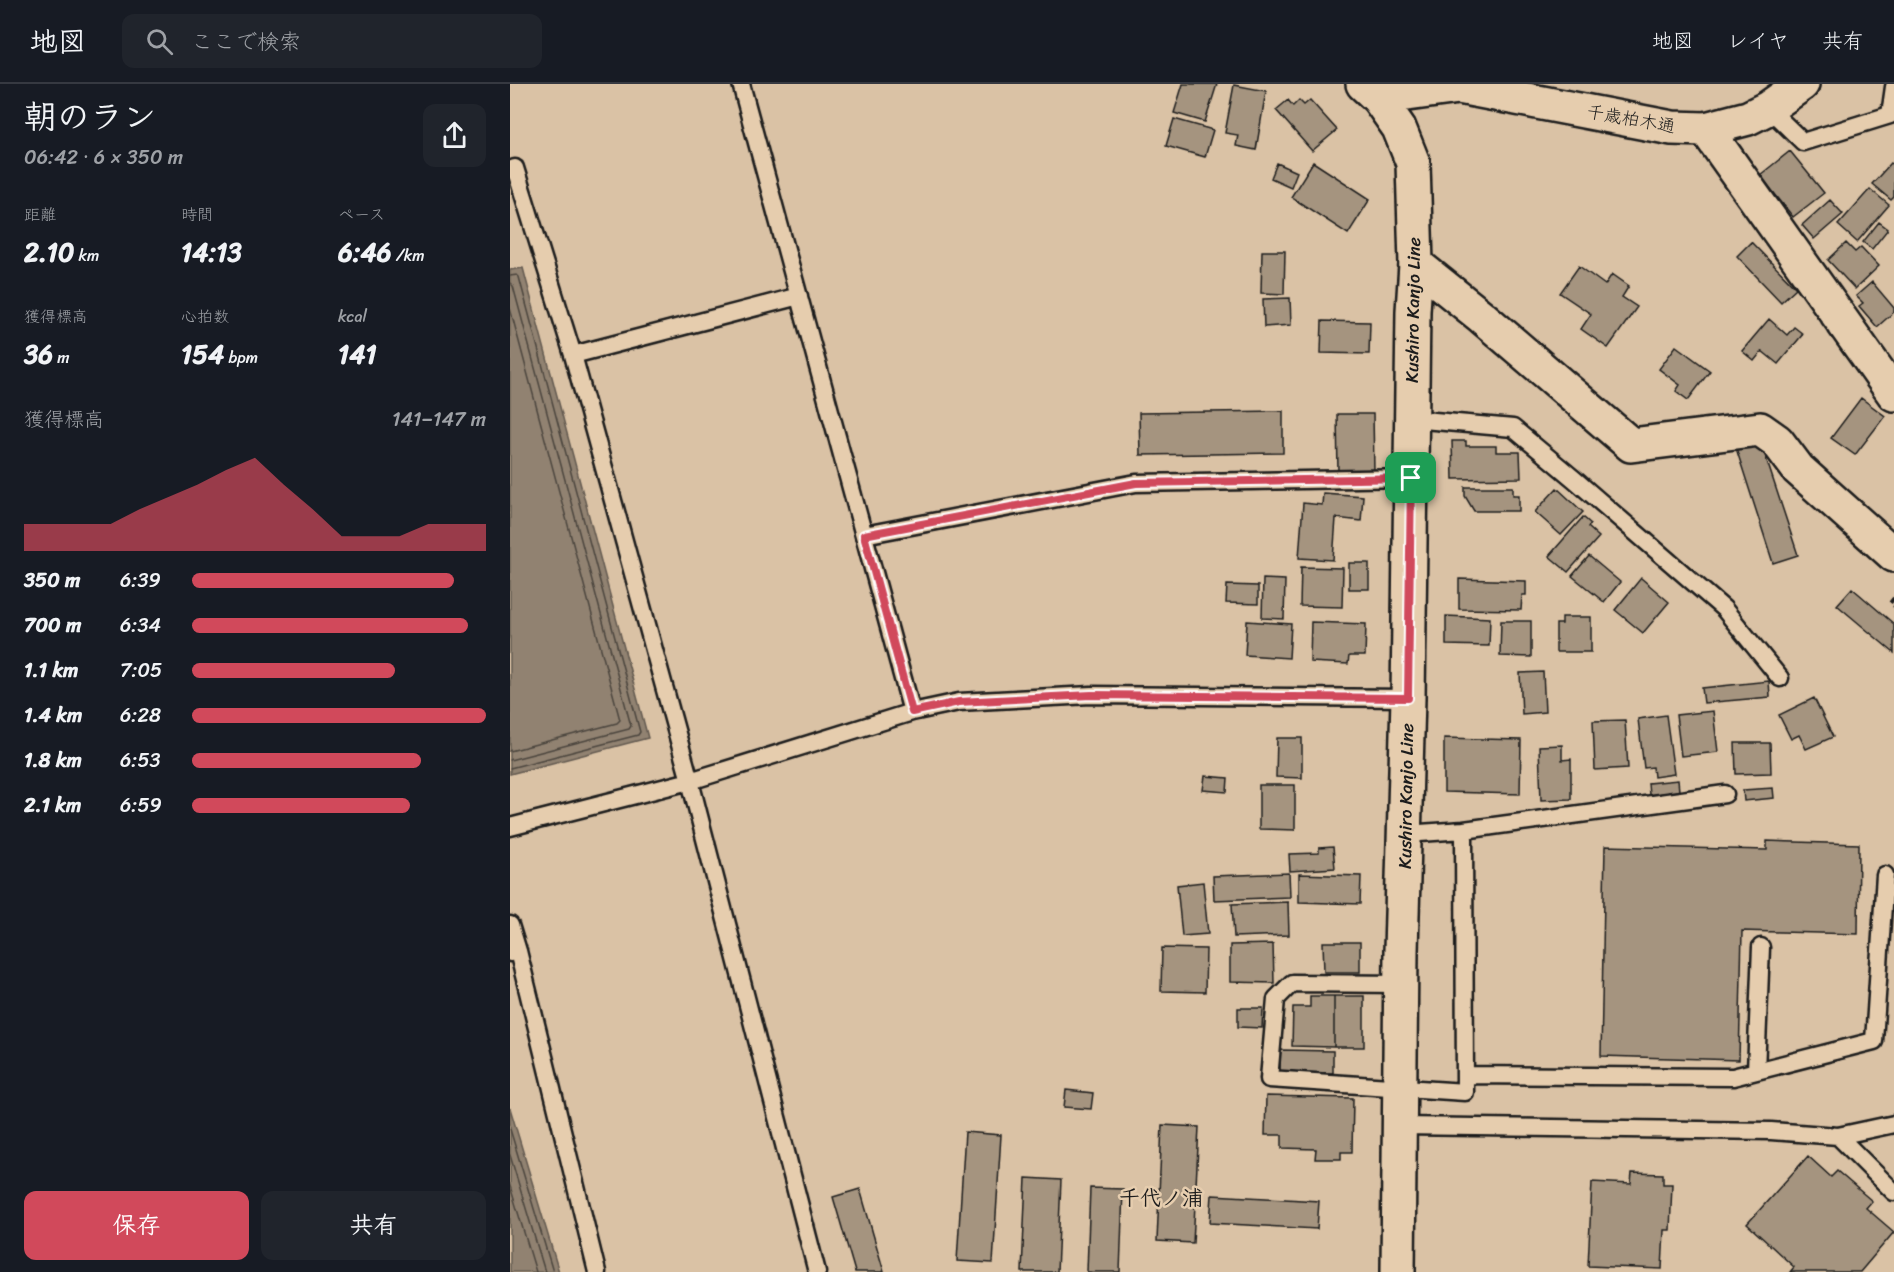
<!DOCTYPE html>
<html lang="ja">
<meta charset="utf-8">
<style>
body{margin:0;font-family:Sriracha,"Klee One",sans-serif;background:#20242c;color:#f1f3f6;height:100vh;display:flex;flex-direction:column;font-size:22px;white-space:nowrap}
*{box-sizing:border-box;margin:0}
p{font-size:20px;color:#9ea1a6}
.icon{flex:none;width:33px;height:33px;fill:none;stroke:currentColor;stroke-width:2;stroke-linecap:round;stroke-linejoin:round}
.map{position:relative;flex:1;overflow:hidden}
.panel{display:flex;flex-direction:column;background:#171b24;width:510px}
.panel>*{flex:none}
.pin{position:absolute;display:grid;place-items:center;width:51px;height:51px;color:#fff;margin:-26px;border-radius:12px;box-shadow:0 3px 9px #0006}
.round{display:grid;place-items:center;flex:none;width:63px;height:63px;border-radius:12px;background:#20242c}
.summary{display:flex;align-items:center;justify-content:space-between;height:102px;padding:0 24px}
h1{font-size:33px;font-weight:700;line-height:45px}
.stats{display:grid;grid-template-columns:repeat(3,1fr);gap:9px;height:102px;padding:6px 24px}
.stats div{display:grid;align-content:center}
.stats b{font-size:26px;font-weight:700}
.stats small{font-size:16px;font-weight:400}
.stats p{font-size:16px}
.chart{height:168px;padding:12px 24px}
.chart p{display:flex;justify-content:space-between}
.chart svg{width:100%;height:108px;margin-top:6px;fill:#d1495b;opacity:.7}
.action{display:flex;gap:12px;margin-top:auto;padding:12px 24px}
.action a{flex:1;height:69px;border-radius:12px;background:#d1495b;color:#fff;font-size:24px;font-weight:700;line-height:69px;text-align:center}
.action a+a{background:#20242c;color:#f1f3f6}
ul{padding:0 24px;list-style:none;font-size:20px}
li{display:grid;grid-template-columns:96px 72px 1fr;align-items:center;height:45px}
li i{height:15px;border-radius:8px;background:#d1495b}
header{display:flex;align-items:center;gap:36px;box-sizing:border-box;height:84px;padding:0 30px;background:#171b24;border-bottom:2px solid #363941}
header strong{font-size:28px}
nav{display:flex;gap:33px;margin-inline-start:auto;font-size:21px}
.search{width:420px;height:54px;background:#20242c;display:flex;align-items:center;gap:15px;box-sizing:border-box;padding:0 21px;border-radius:12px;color:#9ea1a6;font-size:22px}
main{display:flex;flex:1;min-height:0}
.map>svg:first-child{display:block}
.water{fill:#918271;stroke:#62594f;stroke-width:1.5}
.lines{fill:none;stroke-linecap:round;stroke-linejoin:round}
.shore{stroke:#4b453e;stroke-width:1.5}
.building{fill:#a5947f;stroke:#1c1c1c;stroke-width:1.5}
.service-casing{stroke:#1c1c1c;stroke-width:21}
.minor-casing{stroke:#1c1c1c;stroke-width:38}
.tertiary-casing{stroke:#1c1c1c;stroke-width:38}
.primary-casing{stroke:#1c1c1c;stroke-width:38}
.path{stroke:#1c1c1c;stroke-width:4;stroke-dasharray:6 4.5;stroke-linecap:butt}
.service{stroke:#e6cdae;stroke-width:16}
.minor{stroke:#e6cdae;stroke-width:33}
.tertiary{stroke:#e6cdae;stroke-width:33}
.primary{stroke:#e6cdae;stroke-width:33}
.route-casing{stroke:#fff;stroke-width:12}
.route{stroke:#d1495b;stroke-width:8}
.labels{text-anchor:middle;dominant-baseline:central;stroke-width:5;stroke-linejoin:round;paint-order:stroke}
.street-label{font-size:18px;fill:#1c1c1c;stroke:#e6cdae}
.quarter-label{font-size:21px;font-weight:bold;fill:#1c1c1c;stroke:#e6cdae}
</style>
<header>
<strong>地図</strong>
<div class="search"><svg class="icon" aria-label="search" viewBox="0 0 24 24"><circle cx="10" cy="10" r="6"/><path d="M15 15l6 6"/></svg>ここで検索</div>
<nav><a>地図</a><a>レイヤ</a><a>共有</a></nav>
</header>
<main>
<section class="panel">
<div class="summary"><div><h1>朝のラン</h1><p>06:42 · 6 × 350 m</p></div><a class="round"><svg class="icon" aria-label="share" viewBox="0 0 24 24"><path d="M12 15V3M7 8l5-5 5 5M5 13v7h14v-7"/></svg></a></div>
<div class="stats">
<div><p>距離</p><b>2.10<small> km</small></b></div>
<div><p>時間</p><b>14:13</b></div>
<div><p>ペース</p><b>6:46<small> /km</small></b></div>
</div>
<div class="stats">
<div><p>獲得標高</p><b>36<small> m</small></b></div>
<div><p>心拍数</p><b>154<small> bpm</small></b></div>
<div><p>kcal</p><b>141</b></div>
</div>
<div class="chart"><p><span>獲得標高</span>141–147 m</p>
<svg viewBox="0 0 160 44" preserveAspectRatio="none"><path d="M0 44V33L10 33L20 33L30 33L40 27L50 22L60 17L70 11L80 6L90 17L100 27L110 38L120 38L130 38L140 33L150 33L160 33V44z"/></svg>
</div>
<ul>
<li><b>350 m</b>6:39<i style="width:89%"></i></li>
<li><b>700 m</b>6:34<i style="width:94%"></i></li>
<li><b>1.1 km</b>7:05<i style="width:69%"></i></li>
<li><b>1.4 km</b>6:28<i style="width:100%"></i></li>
<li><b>1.8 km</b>6:53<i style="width:78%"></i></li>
<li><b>2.1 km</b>6:59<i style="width:74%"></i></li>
</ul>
<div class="action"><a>保存</a><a>共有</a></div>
</section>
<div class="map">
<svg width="1384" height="1188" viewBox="0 0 1384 1188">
<rect width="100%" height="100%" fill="#dac2a5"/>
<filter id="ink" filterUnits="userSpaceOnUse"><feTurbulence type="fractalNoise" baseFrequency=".0167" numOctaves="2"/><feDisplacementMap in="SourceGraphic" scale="12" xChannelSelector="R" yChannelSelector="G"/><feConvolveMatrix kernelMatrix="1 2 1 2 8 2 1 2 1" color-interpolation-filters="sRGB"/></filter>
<g filter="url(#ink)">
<path class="water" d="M13,184L138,654L0,690V186Z
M0,1024L49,1188H0Z"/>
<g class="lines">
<path class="shore" d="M0,192L7,191L9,193L130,648L128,651L0,684
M0,199L3,202L121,642L119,645L0,676
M0,224L110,636L107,639L0,667
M0,1045L43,1188
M0,1071L35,1188
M0,1102L26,1188"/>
</g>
<path class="building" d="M673,0H707L695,38L664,29Z
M724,1L756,7L746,66L726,62L728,51L715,49Z
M778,16L783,22L789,16L794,21L800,16L827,46L802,67L766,26Z
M664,35L703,46L695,73L656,62Z
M1280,67L1314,109L1283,133L1250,91Z
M803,78L860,115L838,150L781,113Z
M767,79L787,88L781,103L761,94Z
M1381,79L1384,81V113L1381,116L1362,100Z
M1360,105L1379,121L1347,158L1328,141Z
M1320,116L1333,130L1304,155L1292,141Z
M1369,138L1378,145L1362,165L1353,158Z
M1241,158L1286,204L1271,218L1227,172Z
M1336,159L1345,168L1351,163L1369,182L1345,205L1318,176Z
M752,167H775L774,210L751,209Z
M1069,182L1095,201L1102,190L1119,202L1112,213L1127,223L1098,264L1071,245L1081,230L1050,209Z
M1362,198L1384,224V228L1367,243L1349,222L1353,219L1346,212Z
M780,214L781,241L754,243L753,215Z
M1259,235L1277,251L1284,243L1293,250L1268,280L1252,267L1244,277L1232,267Z
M812,237L860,238L859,270L811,269Z
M1166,262L1200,287L1178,316L1166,307L1170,301L1149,285Z
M1351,314L1375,332L1345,371L1321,354Z
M773,327V369L630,371L629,329Z
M827,330H863L864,387L828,388Z
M1249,353L1288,471L1263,479L1225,361Z
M942,357H956V362H986V368H1010L1011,394L943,395Z
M955,403H1003V411H1009V427H964L955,412Z
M1047,404L1073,428L1051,451L1025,428Z
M813,409L853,412L851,437L826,434L823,476L789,474L793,419L812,421Z
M1073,433L1081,440L1078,443L1089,453L1058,488L1039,472Z
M1079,472L1110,498L1094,518L1062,492Z
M839,479H859V505H839Z
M791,483L833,484L832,523L790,522Z
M1131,494L1159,518L1133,549L1105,526Z
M753,495L775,496L774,535L752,534Z
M949,495L1016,497V511H1012L1011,526L949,525Z
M717,501L748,502V520L716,519Z
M1342,504L1384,540V569L1327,521Z
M936,532L980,534L979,562L936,561Z
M1052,533H1081V568H1046V540H1052Z
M737,537L781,540L779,574L735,571Z
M991,537H1021V573L990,572Z
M801,538L856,540L855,572H839L838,580L800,578Z
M1033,588L1035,628L1012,630L1010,589Z
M1259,597L1260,613L1194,619L1192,604Z
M1304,614L1323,653L1296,665L1289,651L1281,655L1269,631Z
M1203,627L1208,668L1171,672L1166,631Z
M1156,631L1164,690L1144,693L1143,683L1134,684L1128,635Z
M1115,636L1118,684L1085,686L1083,637Z
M767,654H792V694L766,693Z
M934,654L1011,656L1010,710L934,708Z
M1225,659H1260L1261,689L1226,690Z
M1052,661V676L1061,675V715L1031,716L1029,662Z
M695,692L718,694L717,708L693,706Z
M1168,696L1169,707L1139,711L1138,699Z
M749,701H785V746L749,745Z
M1263,704L1264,714L1234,717L1233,706Z
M1257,757L1349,760L1348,850L1232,847L1229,976L1091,972L1095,762L1257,766Z
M823,763L825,784L780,787L779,770L809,769V764Z
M779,789L780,813L704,816L703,792Z
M789,790L851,792L850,820L789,818Z
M693,798L698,850L672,852L667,801Z
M778,818L779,851L724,853L722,820Z
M813,858H850V888H814Z
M763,860L764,899L720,898V861Z
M652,864L696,865L695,908L651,907Z
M800,912H824V963L782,962L783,923H800Z
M824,912H854V963H824Z
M728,924H753L752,944L728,943Z
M770,966L823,967V989L770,988Z
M556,1006L583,1009L581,1025L554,1023Z
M756,1012L843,1014L842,1068H831V1075H805L806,1065L772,1064V1051H755Z
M652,1041L689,1043L683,1159L647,1157Z
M455,1048L491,1051L483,1179L447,1177Z
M1298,1072L1321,1093L1327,1087L1362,1117L1356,1124L1384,1148L1350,1188H1280L1284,1183L1237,1140Z
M1122,1089L1153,1090V1100H1162L1160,1146H1154L1152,1185L1078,1182L1082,1098L1121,1100Z
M516,1094L551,1096L547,1188H512Z
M580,1104L613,1105L610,1188H577Z
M350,1105L374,1188H345L323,1113Z
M702,1111L809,1117L807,1145L700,1139Z"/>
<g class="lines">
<g class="service-casing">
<path id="service" d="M231,0L402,628
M1258,24L1293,58L1380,31L1384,3
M0,86L5,84L63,271L180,697L307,1188
M63,271L289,212
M902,335L1003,344L1064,395L1214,525L1270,594
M354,451L626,399L901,394
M0,743L180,697L402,628L449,618L581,611L898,614
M954,746L1215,710
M0,841L8,867
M0,869L8,867L87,1188
M891,900L782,899L766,915L759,995L955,1008L954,746L895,750
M1246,987L1251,863
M955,991L1223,993L1364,957L1375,791
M889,1042L1261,1047L1328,1052L1384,1040
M1328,1052L1384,1108"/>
</g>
<g class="minor-casing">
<path id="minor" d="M1196,45L1384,310
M906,180L972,233L1121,361L1250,345L1267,357L1288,385L1384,471"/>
</g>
<g class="tertiary-casing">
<path id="tertiary" d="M868,14L949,3L1162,44L1196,45L1238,34L1258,24L1292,0"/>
</g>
<g class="primary-casing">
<path id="primary" d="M853,0L868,14L889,44L903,79L906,180L903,227L898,614L891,867L888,1188"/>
</g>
<path class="path" d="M1384,514L1380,519L1384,522"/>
<use href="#service" class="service"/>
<use href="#minor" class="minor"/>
<use href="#tertiary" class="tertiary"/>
<use href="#primary" class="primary"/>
</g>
</g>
<g class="lines" filter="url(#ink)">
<g class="route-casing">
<path id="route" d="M901,394L898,614L581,611L449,618L402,628L354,451L626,399Z"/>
</g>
<use href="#route" class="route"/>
</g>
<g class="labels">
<g class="street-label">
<text transform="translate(1121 35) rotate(10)">千歳柏木通</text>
<text transform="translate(903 226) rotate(-89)">Kushiro Kanjo Line</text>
<text transform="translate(896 712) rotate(-89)">Kushiro Kanjo Line</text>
</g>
<g class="quarter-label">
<text x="651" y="1114">千代ノ浦</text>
</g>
</g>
</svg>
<div class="pin" style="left:901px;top:394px;background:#1e9e55"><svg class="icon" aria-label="arrive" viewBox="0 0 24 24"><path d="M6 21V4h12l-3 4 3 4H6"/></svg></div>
</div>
</main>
